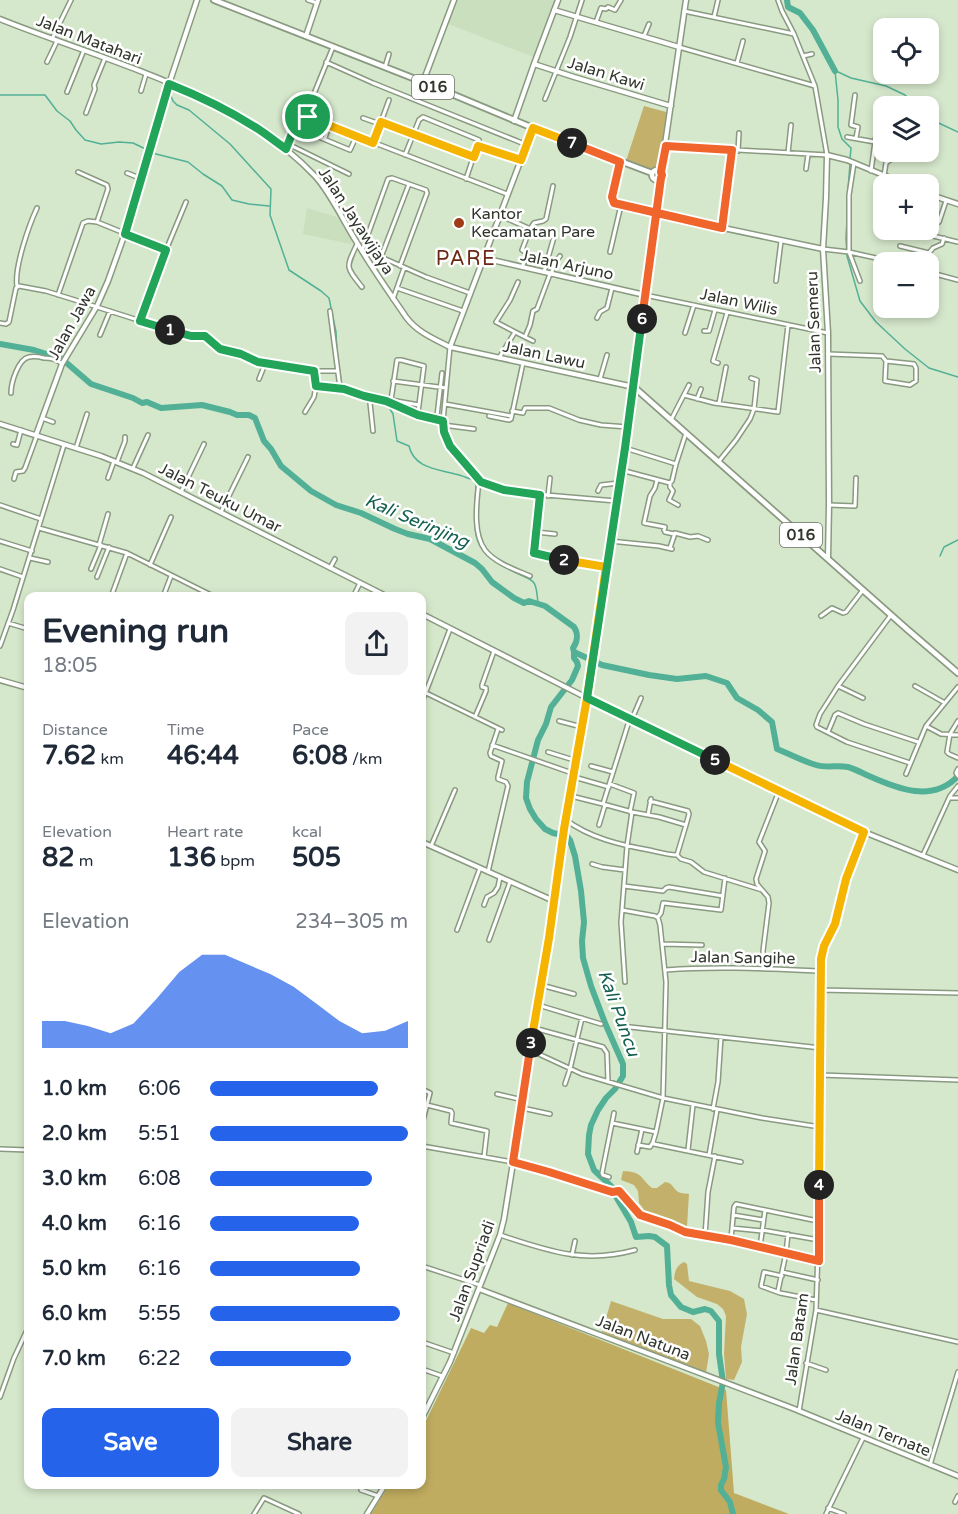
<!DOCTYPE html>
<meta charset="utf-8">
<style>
body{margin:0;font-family:"Varela Round",sans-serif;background:#f2f2f3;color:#1f2937;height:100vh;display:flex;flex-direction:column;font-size:22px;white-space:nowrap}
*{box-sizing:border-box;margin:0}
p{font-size:20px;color:#747a83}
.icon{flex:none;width:33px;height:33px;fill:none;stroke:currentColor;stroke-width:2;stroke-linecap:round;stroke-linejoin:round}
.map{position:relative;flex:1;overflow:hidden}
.panel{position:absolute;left:24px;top:592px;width:402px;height:897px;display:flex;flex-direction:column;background:#fff;border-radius:12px;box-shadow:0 3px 9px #0003}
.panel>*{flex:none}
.buttons{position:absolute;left:873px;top:18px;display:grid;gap:12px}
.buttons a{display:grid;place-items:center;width:66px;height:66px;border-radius:12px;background:#fff;box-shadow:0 3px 9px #0003;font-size:30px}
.pin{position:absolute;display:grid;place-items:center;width:51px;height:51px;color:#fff;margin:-26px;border:3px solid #fff;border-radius:50%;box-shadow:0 2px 6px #0007}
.km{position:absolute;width:30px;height:30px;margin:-15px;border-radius:50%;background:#222;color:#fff;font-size:16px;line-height:30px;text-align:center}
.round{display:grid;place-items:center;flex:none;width:63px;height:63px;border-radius:12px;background:#f2f2f3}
.overview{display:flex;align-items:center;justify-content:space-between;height:102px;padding:0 18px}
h1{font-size:33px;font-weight:700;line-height:45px}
.stats{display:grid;grid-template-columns:repeat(3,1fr);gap:9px;height:102px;padding:6px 18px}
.stats div{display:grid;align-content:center}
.stats b{font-size:26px;font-weight:700}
.stats small{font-size:16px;font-weight:400}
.stats p{font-size:16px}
.chart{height:168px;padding:12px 18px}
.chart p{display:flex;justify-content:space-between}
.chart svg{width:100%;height:108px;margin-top:6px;fill:#2563eb;opacity:.7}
.action{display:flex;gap:12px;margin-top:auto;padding:12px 18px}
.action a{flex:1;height:69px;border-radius:12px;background:#2563eb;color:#fff;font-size:24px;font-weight:700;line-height:69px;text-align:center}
.action a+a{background:#f2f2f3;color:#1f2937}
ul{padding:0 18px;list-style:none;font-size:20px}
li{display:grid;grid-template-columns:96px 72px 1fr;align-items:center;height:45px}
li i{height:15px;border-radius:8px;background:#2563eb}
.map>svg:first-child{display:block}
.built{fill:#c9dfbd}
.green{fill:#c3b16b}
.forest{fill:#c0ac60}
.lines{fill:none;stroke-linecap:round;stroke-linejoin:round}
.stream{stroke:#51b096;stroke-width:1.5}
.river{stroke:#51b096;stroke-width:6}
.street-casing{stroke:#899a80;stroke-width:6}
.secondary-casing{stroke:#899a80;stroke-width:7}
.primary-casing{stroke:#899a80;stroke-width:8}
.street{stroke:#fff;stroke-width:3}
.secondary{stroke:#fff;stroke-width:4}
.primary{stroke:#fff;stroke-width:4.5}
.split-1-casing{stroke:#fff;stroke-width:12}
.split-2-casing{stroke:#fff;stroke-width:12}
.split-3-casing{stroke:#fff;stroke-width:12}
.split-4-casing{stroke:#fff;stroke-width:12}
.split-5-casing{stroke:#fff;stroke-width:12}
.split-6-casing{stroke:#fff;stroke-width:12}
.split-7-casing{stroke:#fff;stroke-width:12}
.split-8-casing{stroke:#fff;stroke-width:12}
.split-1{stroke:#22a559;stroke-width:8}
.split-2{stroke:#22a559;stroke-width:8}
.split-3{stroke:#f5b400;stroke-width:8}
.split-4{stroke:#f0652b;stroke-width:8}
.split-5{stroke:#f5b400;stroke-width:8}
.split-6{stroke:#22a559;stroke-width:8}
.split-7{stroke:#f0652b;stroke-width:8}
.split-8{stroke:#f5b400;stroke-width:8}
.poi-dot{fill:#a13a19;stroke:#fff;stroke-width:2}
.labels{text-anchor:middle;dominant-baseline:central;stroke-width:5;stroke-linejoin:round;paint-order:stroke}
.shield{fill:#fff;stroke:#6e726b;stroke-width:1.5}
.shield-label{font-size:15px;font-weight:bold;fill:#30362c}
.street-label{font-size:16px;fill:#30362c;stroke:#fff}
.poi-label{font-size:16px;fill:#30362c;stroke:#fff;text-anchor:start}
.water-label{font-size:18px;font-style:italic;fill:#13604e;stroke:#fff}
.quarter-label{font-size:20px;letter-spacing:1.5px;fill:#6a2714;stroke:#fff}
</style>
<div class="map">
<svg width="958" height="1514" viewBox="0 0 958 1514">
<rect width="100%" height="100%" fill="#d6e8cc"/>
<path class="built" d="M454,0H558L536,58L446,23Z
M307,208L340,218L353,238L351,244L303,234Z"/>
<path class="green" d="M644,106L670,113L660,171L657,170L652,173L625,164Z
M623,1171C643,1172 639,1177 652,1188H657L665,1182C673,1183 672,1187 677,1191C680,1194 685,1193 689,1194L687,1227L663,1220L657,1214L646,1212L639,1203L638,1191L634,1185L621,1180Z
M684,1262L687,1264L689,1281L730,1291L744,1299L747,1314L741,1347L742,1362L734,1380L726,1379L724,1354L726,1316L723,1309L717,1304L697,1297L674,1279C675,1271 676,1266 684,1262Z
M611,1301L663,1319H691L700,1326L706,1341L709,1354L706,1373L602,1332Z"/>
<path class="forest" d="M508,1303L726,1390L734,1493L789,1514H371L389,1485H422V1429L471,1328L484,1333L490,1325L497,1327Z"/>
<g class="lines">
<path class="stream" d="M835,71L838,100V127L842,139L851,148L850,159
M836,71L851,78L886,86L905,95L916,106
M172,82L199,0
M171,86V96L173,101L177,105L189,110L230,144L271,189L270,215L289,270L321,291L329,298L336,332L337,354L343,393L387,404L393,414L397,441L409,446C414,468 437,469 455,474C461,475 467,478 473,480L476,485L475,510
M0,95H45L57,111L70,121L76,130L85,140L101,144L119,142L133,143L156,154L188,162L203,174L222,186L232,200L249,204L269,206
M928,118L958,132
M848,189L850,164
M848,200L846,238L847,256L860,301L876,322L905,349L929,368L958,377
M475,521C475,538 478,547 491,558
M940,556L944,547L958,540
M511,570C534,583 536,575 538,604"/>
<path class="river" d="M787,0L788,7L800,13L813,30L835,71
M0,344L34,350L62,359L91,384L133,398L142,403L147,402L161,408L202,405L230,412L237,415H249L255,418L264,441L271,449L281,466L311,491L336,505L361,513L395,529L408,534L430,539L475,563L482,569L492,582L514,598L524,603L529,601L545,606L574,627C578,633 578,641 573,648L574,652L602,665L649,675L677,679L706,676L727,683L737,698L758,710L772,722L777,749C790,754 803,761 816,765C826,768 837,765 848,767C855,769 862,773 869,776C898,789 933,803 958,776
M574,652V658L577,662L578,666L572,680L551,707L546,724L538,740L527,782L526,798L530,809L536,819L545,829L553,833L567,836L570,840L575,856L581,891L584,922L582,941L583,958L591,986L605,1023L623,1064V1076L615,1089L606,1098L598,1110L591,1125L589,1135L588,1154L594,1170L613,1188L615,1195L631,1222L636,1237L649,1236L655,1237L667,1246L669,1285L671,1295L681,1307L693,1312L705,1309L711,1311L719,1321V1354L723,1382L719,1403L718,1423L726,1467L724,1479L721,1485V1490L730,1502L733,1514"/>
<g class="street-casing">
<path id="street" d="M308,0L317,3
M684,11L794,34
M714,17L718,0
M596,22L601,8L606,9L608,7L615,10L621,0
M644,36L649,24
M52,39L71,0
M333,47L305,116L507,194
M679,47L815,86
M803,56L812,54
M47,62L57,41
M326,62L373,83L527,145
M737,63L743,41
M385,67L389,54
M141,91L146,74
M67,92L84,50
M855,95L851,125L858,127L856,138
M545,99L570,37L582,0
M86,113L95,89L94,85L105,58
M363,118L380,124
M381,122L389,100
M295,127L350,150L356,137
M847,137L875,142L871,171
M325,138L329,126
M875,142L879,117H884
M373,143L381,122L474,157
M288,144L349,174
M288,145L306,98H312
M478,146L521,160
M666,146L827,155L815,86L794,34L782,11L778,0
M738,151L739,133
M788,153L791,125
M405,155L419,120L423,117L479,140L466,179
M620,162L612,197L613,202L657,214
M854,163L849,195V252L860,281
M806,169L808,155
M78,172L107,185L108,189L97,222
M127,173L142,179
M884,176L886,163L890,160L892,152
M409,184L381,257L426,277L470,293
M499,215L535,231L554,237L544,272
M939,222L946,201
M722,228L732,150
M929,235L958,242
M357,244C346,268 345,266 362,287
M900,246L929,253L933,248L942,244L944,238
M823,249L849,252L894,262
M362,251L388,179L392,178L426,190L427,193L400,266
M610,252L621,205
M522,267L528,254L522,250L530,229L534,223L543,221L546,219L553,186
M928,272L958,280
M551,274L556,261L560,256
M776,281L781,241
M17,286C14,268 29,225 37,208
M397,288L463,311
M58,295L83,223L88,221L97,222L166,250L186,202
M645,295L828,333
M393,299L404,268
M330,311L340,388
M597,318L600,312L607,308L612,288
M140,321L166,250
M0,323L6,324L9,322L16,288L19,286L46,291L75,300L188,336H205L220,349L241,354L258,362L314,371H338
M704,331H709L715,310
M515,332L496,322L510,300L518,282
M685,333L694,305
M100,335L110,311
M525,337L530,325L533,311L537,309L550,274
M450,347L443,421L444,432L450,446L479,480L484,484L504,490L523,493L616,501
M828,354L882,356L886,361L885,381L910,385L916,381V368L914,364L886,361
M499,358L515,332L533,341
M718,363L713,361L727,313
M314,371L316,386L341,388L364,396L383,400L418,415L443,421
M259,379L265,364
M600,379L607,355
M393,381L446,388
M11,393C11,383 18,359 29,357C34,356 40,357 44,358C51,358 57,359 62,364
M684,395L714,403L778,412L788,325
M371,398L370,403L373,431
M697,399L701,389
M719,403L726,367
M445,404L511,416
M512,411L523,413L525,408H549L579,420L601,425L628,427
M305,412L314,397L316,386
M418,412L424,366L401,360H397L391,400L419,405
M437,416L442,373
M489,416L509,420L511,419L523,363
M42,418L53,422
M671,420L689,385
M443,425L474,429
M13,444L17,445L21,430
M76,448L87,414
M625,448L676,464L686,433
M719,461L736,440L750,419L754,409L757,380L751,378
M117,462L125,441V437
M133,468L148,435
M621,470L670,483L672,481L676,464
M108,478L114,461
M14,479L16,472L23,471L25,468L37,435
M479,480C477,501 472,532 485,550C495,563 516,570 530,576
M657,480L655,488L650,496L644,523L665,527L664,530
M670,483V487L673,491L669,500L678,505
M598,491L601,485L619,483
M181,492L204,444
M540,495L533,551L534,554L606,567
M548,496L550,478
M0,505L41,519
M829,505L855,506L856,478
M221,512L248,457
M39,528L127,553L215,597
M535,532L555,534
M665,532L674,534
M0,541L32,551
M610,541L659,546L672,549
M99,545L108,514
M670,548L675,533L690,537L698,536L708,540
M30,558L48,562
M150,565L171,517
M330,568L335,559
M0,569L23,577
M91,569L101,545
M97,577L109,547
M111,597L127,553
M163,597L171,576
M353,597L360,583
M891,615L838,686L820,714L816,725L817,727L847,742L910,763
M821,616L832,608L843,613L846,612L863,590
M8,623L28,629
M0,646L13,610L64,445
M838,686L863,698
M915,686L945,703
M422,691L502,730
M422,702L450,629
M475,717L486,691V688L482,687V685L494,651
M630,718L603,804L632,812L627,846L622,910L655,916L658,918L660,925L666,982L663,1098L762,1118L820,1127
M632,719L641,698
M559,721L582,727
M958,721L950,734L947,752L949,754L958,758
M926,726L941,734L958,735
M828,732L835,715L838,713L864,724L918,742
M492,745L575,774
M548,752L577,761
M591,766L613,772
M958,769L956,773L958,776
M906,774L926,726L958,687
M574,777L609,787
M610,784L634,793L630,812
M571,796L603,804
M950,798H958
M650,801L688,811L689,814L686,825
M648,815L651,799
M566,820C590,838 621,845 649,850C658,852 668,855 677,855L686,825L659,817L632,812
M599,825L605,805
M431,846L455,790
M677,855L681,859L691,862L704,872L762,890
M923,855L950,796L958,786
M592,864L602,867L625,870
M488,872L508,786L506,782L498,779V777L502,761L491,756L490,753L498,729
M624,886L663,891L666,888L669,887L723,896
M484,905L487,897L494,893L498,887L500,877
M622,910L621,922L625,982
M658,917L661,913L663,903H664L721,910L725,878
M457,930L480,868
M489,940L510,882
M663,944L702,945
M764,969L763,951L769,903L768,897L757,884L756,879L765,851L759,842L779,791
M666,970C718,966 769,969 821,971
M541,985L574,994
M821,990L958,993
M538,1005L601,1024
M621,1026L821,1048
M534,1028L603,1047L607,1053L608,1082
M530,1050L582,1074L663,1098L656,1132
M821,1075L958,1080
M565,1084L570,1069L582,1018
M422,1089L430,1093L422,1124
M497,1094L523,1100
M427,1105L451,1111L452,1113L451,1123L487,1131L484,1157
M522,1108L550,1114
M713,1109L718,1082L721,1037
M612,1123L656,1132L653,1142L654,1144L741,1162
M638,1145L650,1147L653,1142
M422,1146L513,1162L549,1172L612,1192L619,1191L640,1215L670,1225L685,1232L731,1240L819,1261
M0,1149L28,1150
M688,1150L693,1105
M637,1152L642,1129
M709,1155L717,1110
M609,1177L603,1175L602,1173L614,1113
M733,1215L763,1220
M732,1228L762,1231
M762,1230L813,1239
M500,1235C548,1251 584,1264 635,1250
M705,1236L708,1192L715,1156
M731,1239L734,1207L736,1204L813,1220
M760,1247L765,1210
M572,1255L575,1241
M422,1266L480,1285
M782,1272L818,1280
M782,1276L764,1272L761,1286L780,1293L816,1300
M778,1291L786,1253L788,1234
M816,1310L958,1342
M422,1342L454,1353
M806,1363L826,1370
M422,1369L442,1376
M0,1397L14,1358L28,1328
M799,1411L816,1310L819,1221L821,959L824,946L835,925L846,879L864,832
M930,1465L958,1372
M361,1490L378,1496
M955,1502L958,1496
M828,1508L844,1514
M254,1514L264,1498L299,1514
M826,1514L863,1438"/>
</g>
<g class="secondary-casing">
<path id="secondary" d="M554,10L679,47
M0,19C104,61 236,92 315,176C330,192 344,222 356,241C371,267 389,292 406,317C417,332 434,339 450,347L634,387L587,698L564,829L549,938L504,1219L500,1235L450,1362L422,1418
M306,36L318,0
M534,64L574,77L671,106
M423,82L454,0
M514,121L534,64L558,0
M661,172L686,0
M928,194L958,204
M657,214L823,249
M483,258L645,295
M450,347L533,128
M0,424L101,456L143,473L388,597
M36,435L62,364L97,306L108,281L123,239L169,84L197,0
M828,558L829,505L828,333L823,249L826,198L827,155L847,160L905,184
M422,614L587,698L839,820L864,832L958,870
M0,680L28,688
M422,842L554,901
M479,1289L792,1408L958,1476
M367,1514L385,1485"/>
</g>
<g class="primary-casing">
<path id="primary" d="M214,0L423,82L533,128L652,173
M652 175a5 5 0 1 1 10 0a5 5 0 1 1-10 0Z
M661,178L634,387L908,630L958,673"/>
</g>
<use href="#street" class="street"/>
<use href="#secondary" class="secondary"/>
<use href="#primary" class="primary"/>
</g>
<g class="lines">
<g class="split-1-casing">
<path id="split-1" d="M170,330L140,321L166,250L125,234L169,84C199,96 228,110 255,127C266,134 276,142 286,149L306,98H312L305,115L308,117"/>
</g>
<g class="split-2-casing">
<path id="split-2" d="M170,330L191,336H205L220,349L241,354L258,362L314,371L316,386L344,389L364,396L386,401L418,415L443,421L444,432L450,446L481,482L504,490L540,495L534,553L564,560"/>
</g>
<g class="split-3-casing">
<path id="split-3" d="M531,1043L549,938L564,829L587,698L606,567L564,560"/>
</g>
<g class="split-4-casing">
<path id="split-4" d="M531,1043L513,1162L549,1172L612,1192L619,1191L640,1215L670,1225L685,1232L731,1240L819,1261V1185"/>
</g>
<g class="split-5-casing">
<path id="split-5" d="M715,760L864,832L846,879L835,924L824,946L821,959L819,1185"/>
</g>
<g class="split-6-casing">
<path id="split-6" d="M642,319L625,448L587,698L715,760"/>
</g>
<g class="split-7-casing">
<path id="split-7" d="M572,143L620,162L612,197L614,203L722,228L732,150L666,146L661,172L662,175L661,178L642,319"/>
</g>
<g class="split-8-casing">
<path id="split-8" d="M308,117L373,143L381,122L474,157L478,146L521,160L533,128L572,143"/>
</g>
<use href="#split-1" class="split-1"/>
<use href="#split-2" class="split-2"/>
<use href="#split-3" class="split-3"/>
<use href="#split-4" class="split-4"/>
<use href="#split-5" class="split-5"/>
<use href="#split-6" class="split-6"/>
<use href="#split-7" class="split-7"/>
<use href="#split-8" class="split-8"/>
</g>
<circle class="poi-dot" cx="459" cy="223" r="6"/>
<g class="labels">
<g class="shield">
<rect x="412" y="75" width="42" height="24" rx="4.5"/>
<rect x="780" y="523" width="42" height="24" rx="4.5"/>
</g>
<g class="shield-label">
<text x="433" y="87">016</text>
<text x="801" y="535">016</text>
</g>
<g class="street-label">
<text transform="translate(89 40) rotate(21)">Jalan Matahari</text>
<text transform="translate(606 74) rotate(17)">Jalan Kawi</text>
<text transform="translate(356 221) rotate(57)">Jalan Jayawijaya</text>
<text transform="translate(567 265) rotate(12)">Jalan Arjuno</text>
<text transform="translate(739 302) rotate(12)">Jalan Wilis</text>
<text transform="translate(814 322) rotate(-92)">Jalan Semeru</text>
<text transform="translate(72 323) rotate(-61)">Jalan Jawa</text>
<text transform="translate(544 355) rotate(12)">Jalan Lawu</text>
<text transform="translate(220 498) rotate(27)">Jalan Teuku Umar</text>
<text transform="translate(743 958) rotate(1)">Jalan Sangihe</text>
<text transform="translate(472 1271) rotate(-70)">Jalan Supriadi</text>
<text transform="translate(643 1338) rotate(21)">Jalan Natuna</text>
<text transform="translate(797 1339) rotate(-82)">Jalan Batam</text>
<text transform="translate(883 1433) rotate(22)">Jalan Ternate</text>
</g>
<g class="poi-label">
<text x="471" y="214">Kantor<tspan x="471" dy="18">Kecamatan Pare</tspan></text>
</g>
<g class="water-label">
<text transform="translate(417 521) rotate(23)">Kali Serinjing</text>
<text transform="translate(619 1013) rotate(70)">Kali Puncu</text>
</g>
<g class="quarter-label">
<text x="466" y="259">PARE</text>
</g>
</g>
</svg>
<div class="buttons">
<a><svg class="icon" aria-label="locate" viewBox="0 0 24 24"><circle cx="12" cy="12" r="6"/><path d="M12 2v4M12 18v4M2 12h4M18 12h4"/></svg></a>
<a><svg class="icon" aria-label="layers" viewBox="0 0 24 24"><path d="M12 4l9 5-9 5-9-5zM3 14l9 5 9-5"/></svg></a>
<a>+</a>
<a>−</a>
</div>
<div class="pin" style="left:308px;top:117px;background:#1e9e55"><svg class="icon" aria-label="arrive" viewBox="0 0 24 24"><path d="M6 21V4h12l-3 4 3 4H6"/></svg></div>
<b class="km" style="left:170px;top:330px">1</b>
<b class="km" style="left:564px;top:560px">2</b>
<b class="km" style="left:531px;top:1043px">3</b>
<b class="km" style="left:819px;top:1185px">4</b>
<b class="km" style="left:715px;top:760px">5</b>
<b class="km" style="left:642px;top:319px">6</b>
<b class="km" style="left:572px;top:143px">7</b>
<section class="panel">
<div class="overview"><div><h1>Evening run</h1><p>18:05</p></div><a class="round"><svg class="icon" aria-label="share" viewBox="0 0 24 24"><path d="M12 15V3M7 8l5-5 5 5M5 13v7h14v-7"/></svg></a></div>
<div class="stats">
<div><p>Distance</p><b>7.62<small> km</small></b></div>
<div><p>Time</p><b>46:44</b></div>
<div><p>Pace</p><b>6:08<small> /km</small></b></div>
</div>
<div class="stats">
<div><p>Elevation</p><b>82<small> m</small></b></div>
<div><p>Heart rate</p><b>136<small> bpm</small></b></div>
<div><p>kcal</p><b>505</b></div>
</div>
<div class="chart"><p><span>Elevation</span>234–305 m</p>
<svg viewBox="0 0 160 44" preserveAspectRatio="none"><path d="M0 44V33L10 33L20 35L30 38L40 34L50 24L60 13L70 6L80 6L90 10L100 14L110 19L120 26L130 33L140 38L150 37L160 33V44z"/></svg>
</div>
<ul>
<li><b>1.0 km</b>6:06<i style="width:85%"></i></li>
<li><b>2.0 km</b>5:51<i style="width:100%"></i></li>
<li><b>3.0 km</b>6:08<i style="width:82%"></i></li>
<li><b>4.0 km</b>6:16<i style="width:75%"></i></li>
<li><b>5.0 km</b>6:16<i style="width:76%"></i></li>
<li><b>6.0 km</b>5:55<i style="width:96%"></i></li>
<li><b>7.0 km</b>6:22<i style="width:71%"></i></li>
</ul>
<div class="action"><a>Save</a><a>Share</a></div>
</section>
</div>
